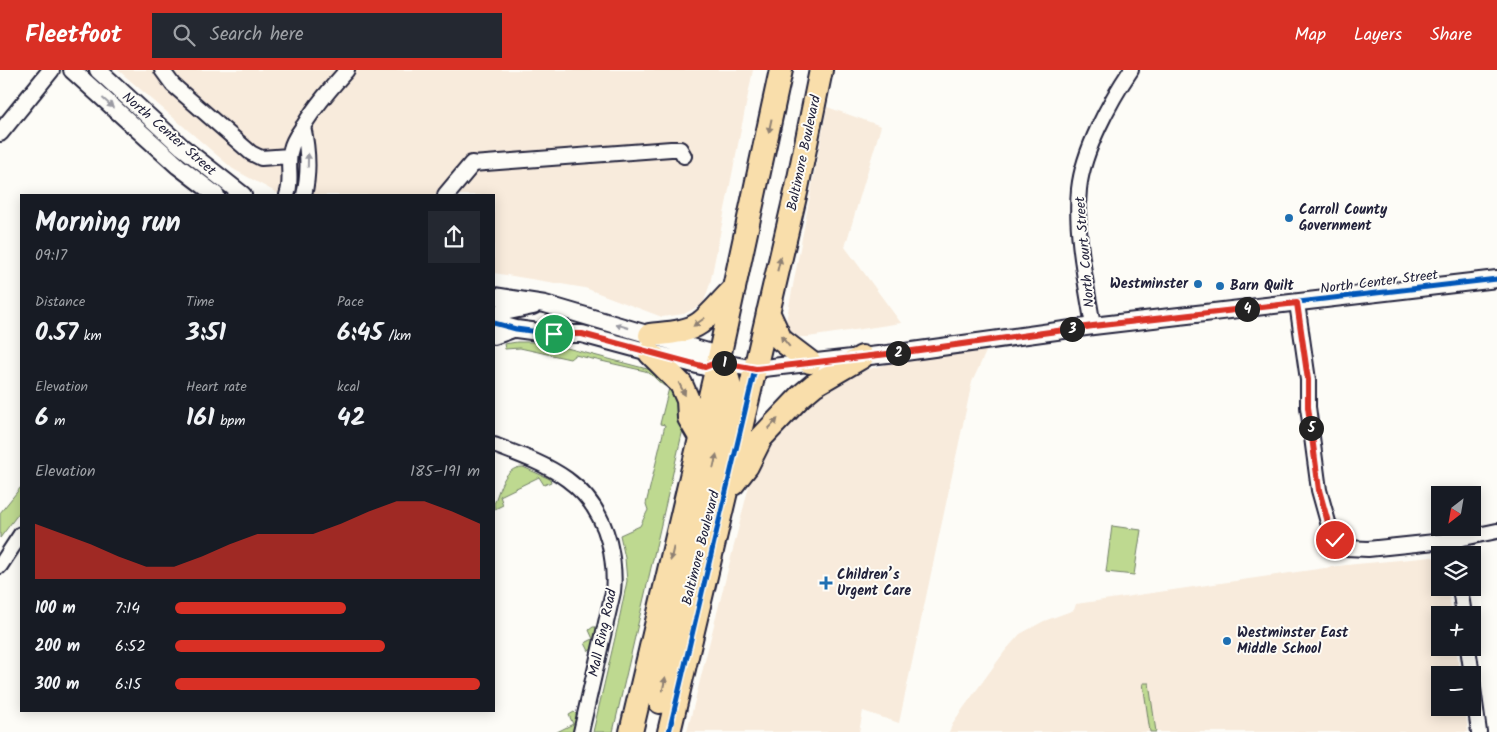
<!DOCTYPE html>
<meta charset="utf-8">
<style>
body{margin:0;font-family:Kalam,sans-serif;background:#242831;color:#f1f3f6;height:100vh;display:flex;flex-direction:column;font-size:19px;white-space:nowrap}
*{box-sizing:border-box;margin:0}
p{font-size:16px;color:#9ea1a6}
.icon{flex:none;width:28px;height:28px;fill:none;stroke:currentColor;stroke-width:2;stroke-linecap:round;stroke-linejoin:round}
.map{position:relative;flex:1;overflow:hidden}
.panel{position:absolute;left:20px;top:124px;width:475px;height:518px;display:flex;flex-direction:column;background:#171b24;border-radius:0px;box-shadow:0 2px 12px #0003}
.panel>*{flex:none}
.needle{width:32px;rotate:211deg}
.fabs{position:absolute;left:1431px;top:416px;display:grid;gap:10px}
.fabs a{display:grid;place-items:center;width:50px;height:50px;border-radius:0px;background:#171b24;box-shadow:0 2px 12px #0003;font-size:25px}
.pin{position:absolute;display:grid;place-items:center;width:42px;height:42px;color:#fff;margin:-21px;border:2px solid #fff;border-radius:50%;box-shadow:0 1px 5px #0007}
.km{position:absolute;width:25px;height:25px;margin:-12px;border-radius:50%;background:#222;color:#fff;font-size:14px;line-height:25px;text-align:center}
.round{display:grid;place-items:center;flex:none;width:52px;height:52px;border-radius:0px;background:#242831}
.headline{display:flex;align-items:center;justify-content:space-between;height:85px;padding:0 15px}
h1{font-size:28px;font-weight:700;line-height:38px}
.metrics{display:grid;grid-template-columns:repeat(3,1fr);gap:8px;height:85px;padding:5px 15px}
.metrics div{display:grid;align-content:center}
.metrics b{font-size:25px;font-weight:700}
.metrics small{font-size:14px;font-weight:400}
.metrics p{font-size:14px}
.chart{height:140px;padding:10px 15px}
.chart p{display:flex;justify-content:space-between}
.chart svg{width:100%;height:90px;margin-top:5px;fill:#d93025;opacity:.7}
ul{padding:0 15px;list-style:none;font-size:16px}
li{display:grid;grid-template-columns:80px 60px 1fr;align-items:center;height:38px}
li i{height:12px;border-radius:6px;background:#d93025}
header{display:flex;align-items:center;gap:30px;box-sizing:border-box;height:70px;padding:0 25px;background:#d93025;color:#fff}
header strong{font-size:24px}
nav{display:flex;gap:28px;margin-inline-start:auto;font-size:18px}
.search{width:350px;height:45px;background:#242831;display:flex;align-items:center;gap:12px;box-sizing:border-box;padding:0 18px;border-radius:0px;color:#9ea1a6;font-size:19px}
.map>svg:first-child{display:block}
.built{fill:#f8ebdc}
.green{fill:#bed990;stroke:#707e66}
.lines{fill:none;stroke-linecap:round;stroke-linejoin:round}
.minor-casing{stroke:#22223b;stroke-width:18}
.tertiary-casing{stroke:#22223b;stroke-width:20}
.trunk-casing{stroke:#22223b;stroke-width:26}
.minor{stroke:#fdfcf7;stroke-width:14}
.tertiary{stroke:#fdfcf7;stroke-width:16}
.trunk{stroke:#f9deab;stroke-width:22}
.cycleway-casing{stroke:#fdfcf7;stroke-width:8}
.cycleway{stroke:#0057b8;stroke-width:5}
.oneway{fill:#9a9aa2}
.oneway2{fill:#8e8073}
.route-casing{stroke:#fff;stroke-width:10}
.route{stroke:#d93025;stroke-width:6}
.poi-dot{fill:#1f6fb2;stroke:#fdfcf7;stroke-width:2}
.labels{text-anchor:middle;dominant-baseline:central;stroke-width:4;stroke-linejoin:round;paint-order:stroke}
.street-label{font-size:14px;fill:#22223b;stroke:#fdfcf7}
.poi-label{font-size:14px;font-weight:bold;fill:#22223b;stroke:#fdfcf7;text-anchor:start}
</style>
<header>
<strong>Fleetfoot</strong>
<div class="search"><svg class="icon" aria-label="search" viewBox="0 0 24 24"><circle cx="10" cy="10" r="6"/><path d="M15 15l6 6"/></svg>Search here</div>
<nav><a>Map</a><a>Layers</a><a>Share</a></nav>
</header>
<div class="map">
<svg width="1497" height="662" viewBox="0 0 1497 662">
<rect width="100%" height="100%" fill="#fdfcf7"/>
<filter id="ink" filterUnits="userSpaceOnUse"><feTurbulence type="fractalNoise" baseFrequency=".02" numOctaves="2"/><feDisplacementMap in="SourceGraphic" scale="10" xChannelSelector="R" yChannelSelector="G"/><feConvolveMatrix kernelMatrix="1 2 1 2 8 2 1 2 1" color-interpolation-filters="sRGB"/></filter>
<g filter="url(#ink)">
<path class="built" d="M118,0H753L710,214L703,234L684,244L662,247L585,218L494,203V125H281L233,99Z
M827,37L881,56L845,177L901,253L808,267H799L790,261L786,252Z
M990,273L972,312L899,653L863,641L859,662H687L754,396L768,365L822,315L866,300L958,274Z
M1432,487L1440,490V518H1448L1452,545H1440V578H1456L1460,605H1440V638H1465L1468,662H949L954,651L1005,581L1020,564L1044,551L1074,540L1076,534L1346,495Z"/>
<path class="green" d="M517,272H531L559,276L651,300L674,320L684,355L613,662H593L618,555L627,511L625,488L620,465L640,456L648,440L646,434L665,355L660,354L669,318C659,315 655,305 645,301L575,285L570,289L520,278L505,279L504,274Z
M523,397L550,409L551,412L544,415L539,407L500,426L503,435L495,439L494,434C500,419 504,397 523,397Z
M21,417V440L0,468V443Z
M1112,456L1141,460L1134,505L1106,502Z
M593,557H596L597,560L592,579L589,581L585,573L593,569L589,560Z
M1143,613H1149L1156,662H1150Z
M574,642L577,645L573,662H557L573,654L569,645Z"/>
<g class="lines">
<g class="minor-casing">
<path id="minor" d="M162,0L173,15L251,83L261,88L289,86
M303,56C308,79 310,101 304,125
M472,94L671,79H680L684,86
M287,125C293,110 286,94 291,79C293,69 299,63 304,55C316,35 331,18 347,0
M1297,233L1308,310V337L1319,420L1331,463L1335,470L1346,478L1368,479L1454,470L1497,461
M1093,256C1086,213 1075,163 1079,119C1083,81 1110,31 1131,0
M494,267L516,259
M494,375C547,395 593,411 609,472C613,489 615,504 613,522L581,662
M1454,470L1456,485
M0,496L21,464
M1460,518L1464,545
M1468,578L1472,605
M1472,611L1479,662"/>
</g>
<g class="tertiary-casing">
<path id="tertiary" d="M72,0L178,96L216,125
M98,0L182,77L243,125
M0,63L51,0
M446,125L472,94
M494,226L545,234L708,282L718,292
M494,244L533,236
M494,253L516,259L554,264H582L705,297L718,292L755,299L905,282L1093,256L1497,209"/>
</g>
<g class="trunk-casing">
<path id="trunk" d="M768,242L781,270L810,292
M650,265C666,263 686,263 700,253C712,244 723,229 734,219
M650,283L681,314L688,330L689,348L700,367
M733,414L747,396L761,368L801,326L814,315L862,287
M660,632L728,336C730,316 732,308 718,292
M631,662L718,292L781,0
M669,662L755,299L797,118L821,0"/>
</g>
<use href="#minor" class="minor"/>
<use href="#tertiary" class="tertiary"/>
<use href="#trunk" class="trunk"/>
<g class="cycleway-casing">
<path id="cycleway" d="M494,253L516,259L554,264H582L705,297L718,292L755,299L905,282L1093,256L1497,209
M669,662L755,299"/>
</g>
<use href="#cycleway" class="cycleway"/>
</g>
<defs><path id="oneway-solid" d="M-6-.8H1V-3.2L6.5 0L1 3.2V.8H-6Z" transform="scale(1.25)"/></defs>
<g class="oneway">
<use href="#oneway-solid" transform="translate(108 33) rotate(42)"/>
<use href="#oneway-solid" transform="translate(308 90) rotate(-89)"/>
<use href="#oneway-solid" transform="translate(622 256) rotate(-162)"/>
</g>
<g class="oneway2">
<use href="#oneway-solid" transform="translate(770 56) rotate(102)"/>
<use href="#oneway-solid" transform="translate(779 194) rotate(-77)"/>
<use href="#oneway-solid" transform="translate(699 252) rotate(145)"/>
<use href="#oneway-solid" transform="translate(785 271) rotate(-129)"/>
<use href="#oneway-solid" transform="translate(682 319) rotate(63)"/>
<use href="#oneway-solid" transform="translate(773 354) rotate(-47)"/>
<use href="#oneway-solid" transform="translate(715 391) rotate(-77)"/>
<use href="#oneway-solid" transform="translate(672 484) rotate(103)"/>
<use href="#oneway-solid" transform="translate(664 614) rotate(-78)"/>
</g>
</g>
<g class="lines" filter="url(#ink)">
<g class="route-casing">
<path id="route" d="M554,264H582L705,297L718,292L756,299L905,282L1093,256L1297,233L1308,310V337L1319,420L1331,463L1335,470"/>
</g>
<use href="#route" class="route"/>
</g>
<g class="poi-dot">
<circle cx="1289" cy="148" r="5"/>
<circle cx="1198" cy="214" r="5"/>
<circle cx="1220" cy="216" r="5"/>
<path d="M823.5 505.5h5v5h5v5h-5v5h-5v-5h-5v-5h5z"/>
<circle cx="1227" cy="571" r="5"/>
</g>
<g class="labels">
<g class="street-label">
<text transform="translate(169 64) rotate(41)">North Center Street</text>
<text transform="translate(804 83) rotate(-78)">Baltimore Boulevard</text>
<text transform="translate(1085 182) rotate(-95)">North Court Street</text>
<text transform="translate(1379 212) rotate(-7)">North Center Street</text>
<text transform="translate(701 478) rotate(-76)">Baltimore Boulevard</text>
<text transform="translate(603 563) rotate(-78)">Mall Ring Road</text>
</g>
<g class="poi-label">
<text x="1299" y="140">Carroll County<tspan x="1299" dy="16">Government</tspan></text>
<text x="1188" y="214" text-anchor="end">Westminster</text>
<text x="1230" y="216">Barn Quilt</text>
<text x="837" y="505">Children’s<tspan x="837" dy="16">Urgent Care</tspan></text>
<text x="1237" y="563">Westminster East<tspan x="1237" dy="16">Middle School</tspan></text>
</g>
</g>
</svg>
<div class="fabs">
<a><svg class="needle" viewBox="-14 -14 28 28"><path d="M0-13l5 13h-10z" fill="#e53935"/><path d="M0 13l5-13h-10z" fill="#9ea1a6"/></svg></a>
<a><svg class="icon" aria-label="layers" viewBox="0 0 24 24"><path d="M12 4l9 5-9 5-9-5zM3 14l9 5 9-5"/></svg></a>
<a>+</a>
<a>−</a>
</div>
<div class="pin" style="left:554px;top:264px;background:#1e9e55"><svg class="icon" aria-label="arrive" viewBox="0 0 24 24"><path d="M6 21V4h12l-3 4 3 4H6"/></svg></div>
<div class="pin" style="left:1335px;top:470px;background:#d93025"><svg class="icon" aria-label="check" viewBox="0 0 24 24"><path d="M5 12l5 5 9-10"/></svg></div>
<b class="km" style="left:724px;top:293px">1</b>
<b class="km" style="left:898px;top:283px">2</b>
<b class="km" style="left:1072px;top:259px">3</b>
<b class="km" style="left:1247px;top:239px">4</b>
<b class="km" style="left:1311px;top:358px">5</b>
<section class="panel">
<div class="headline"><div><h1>Morning run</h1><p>09:17</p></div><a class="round"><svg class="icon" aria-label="share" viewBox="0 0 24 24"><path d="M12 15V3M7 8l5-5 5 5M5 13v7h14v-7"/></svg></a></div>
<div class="metrics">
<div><p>Distance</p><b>0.57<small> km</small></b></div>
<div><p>Time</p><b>3:51</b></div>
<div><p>Pace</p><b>6:45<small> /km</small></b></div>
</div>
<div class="metrics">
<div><p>Elevation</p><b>6<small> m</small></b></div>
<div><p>Heart rate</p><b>161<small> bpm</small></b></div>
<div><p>kcal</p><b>42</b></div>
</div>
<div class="chart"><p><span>Elevation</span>185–191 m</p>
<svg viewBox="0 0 160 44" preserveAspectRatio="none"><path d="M0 44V17L10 22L20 27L30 33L40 38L50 38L60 33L70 27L80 22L90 22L100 22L110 17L120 11L130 6L140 6L150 11L160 17V44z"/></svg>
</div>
<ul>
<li><b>100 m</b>7:14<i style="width:56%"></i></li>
<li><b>200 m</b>6:52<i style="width:69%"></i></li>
<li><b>300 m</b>6:15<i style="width:100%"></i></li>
</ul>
</section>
</div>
